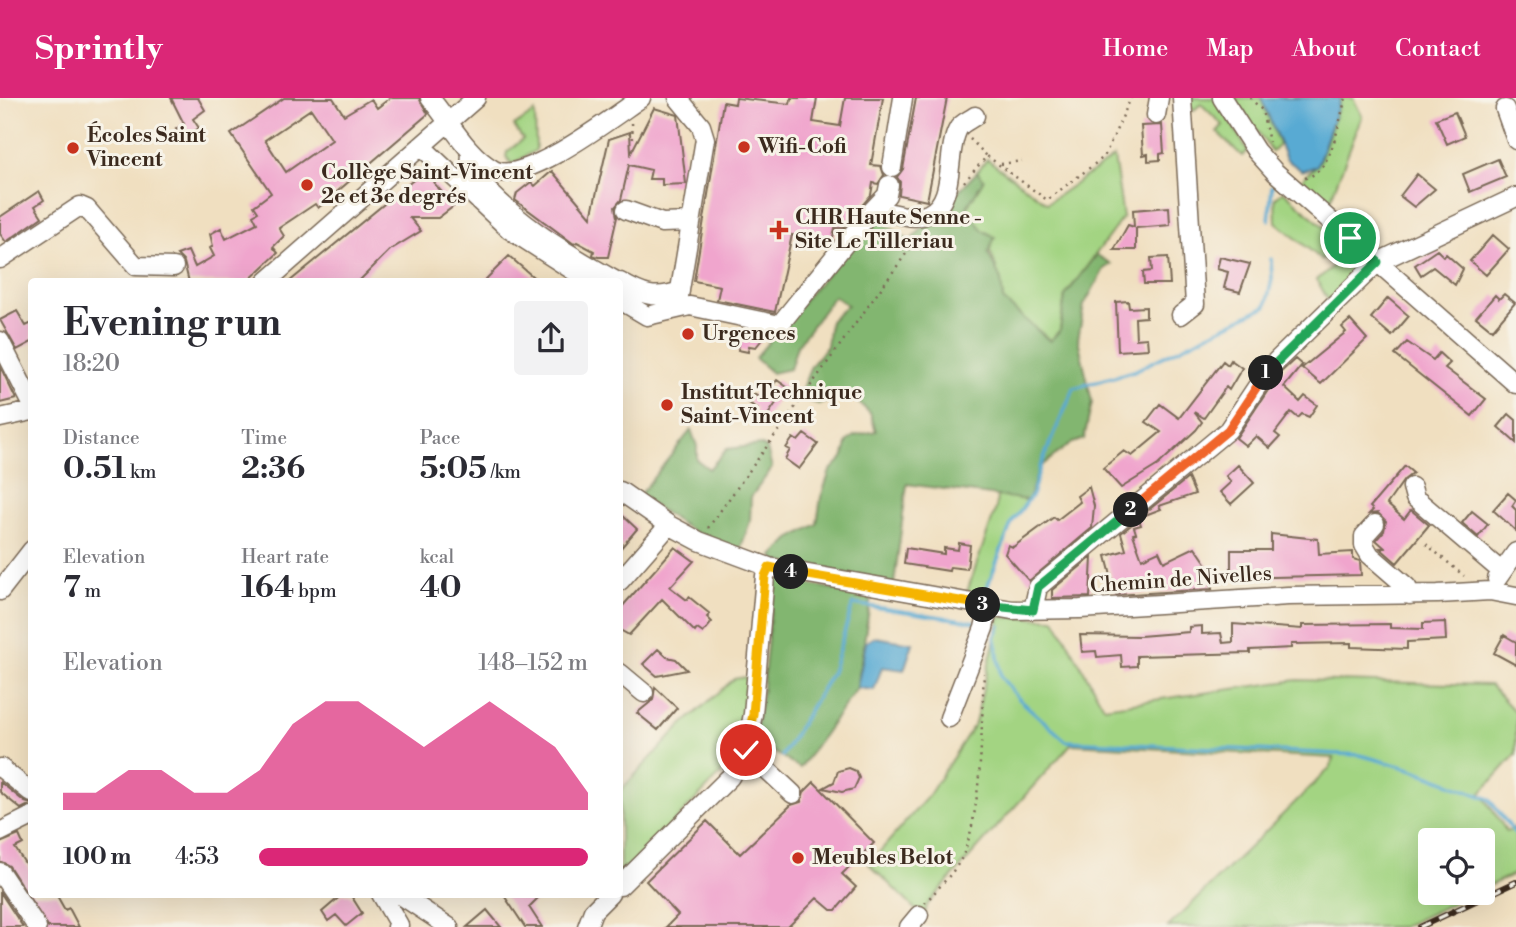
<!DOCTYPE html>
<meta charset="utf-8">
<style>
body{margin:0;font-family:"Libre Bodoni",serif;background:#f2f2f3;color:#2b2b33;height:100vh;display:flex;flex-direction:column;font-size:26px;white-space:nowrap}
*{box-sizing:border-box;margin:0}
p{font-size:23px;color:#7c7c81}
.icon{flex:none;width:38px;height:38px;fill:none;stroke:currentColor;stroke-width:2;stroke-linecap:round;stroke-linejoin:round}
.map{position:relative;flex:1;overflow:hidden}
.sheet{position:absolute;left:28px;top:180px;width:595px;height:620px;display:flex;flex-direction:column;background:#fff;border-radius:7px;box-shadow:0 7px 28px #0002}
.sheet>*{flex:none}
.buttons{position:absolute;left:1418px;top:730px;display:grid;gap:14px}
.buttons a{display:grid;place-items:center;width:77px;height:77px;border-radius:7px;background:#fff;box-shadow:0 7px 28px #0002;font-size:35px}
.pin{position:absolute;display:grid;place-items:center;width:60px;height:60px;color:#fff;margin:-30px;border:4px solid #fff;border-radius:50%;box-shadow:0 2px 7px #0007}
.km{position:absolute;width:35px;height:35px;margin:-18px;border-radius:50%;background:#222;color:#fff;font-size:19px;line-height:35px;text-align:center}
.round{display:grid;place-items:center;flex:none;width:74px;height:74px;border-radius:7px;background:#f2f2f3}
.summary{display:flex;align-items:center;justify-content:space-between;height:119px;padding:0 35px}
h1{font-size:38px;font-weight:800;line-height:52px}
.metrics{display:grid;grid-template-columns:repeat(3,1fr);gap:10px;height:119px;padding:7px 35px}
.metrics div{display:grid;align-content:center}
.metrics b{font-size:30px;font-weight:800}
.metrics small{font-size:19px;font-weight:400}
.metrics p{font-size:19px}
.chart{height:196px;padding:14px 35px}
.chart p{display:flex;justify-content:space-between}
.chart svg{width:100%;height:126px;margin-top:7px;fill:#db2777;opacity:.7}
ul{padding:0 35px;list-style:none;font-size:23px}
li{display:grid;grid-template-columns:112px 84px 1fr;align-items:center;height:52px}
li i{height:18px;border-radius:9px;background:#db2777}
header{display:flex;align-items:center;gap:42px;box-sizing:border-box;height:98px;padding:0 35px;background:#db2777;color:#fff}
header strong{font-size:33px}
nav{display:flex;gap:38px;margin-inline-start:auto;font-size:24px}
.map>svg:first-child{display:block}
.green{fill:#a3d482;stroke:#6f7f50;stroke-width:2}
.forest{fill:#82b670;stroke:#5e7047;stroke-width:2}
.water{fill:#59aad3;stroke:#4a6a78;stroke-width:2}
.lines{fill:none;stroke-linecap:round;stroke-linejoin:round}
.stream{stroke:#59aad3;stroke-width:3.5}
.building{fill:#f0a5cd;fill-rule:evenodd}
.minor-casing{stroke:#7a6957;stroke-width:21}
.path{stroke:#7a6957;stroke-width:2.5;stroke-dasharray:2 5;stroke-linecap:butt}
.minor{stroke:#fff;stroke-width:18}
.rail-casing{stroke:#3b2a1e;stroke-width:6}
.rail{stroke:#f7f3e8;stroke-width:3.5;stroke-dasharray:10;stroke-linecap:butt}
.split-1-casing{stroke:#fff;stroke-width:14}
.split-2-casing{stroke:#fff;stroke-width:14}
.split-3-casing{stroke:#fff;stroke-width:14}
.split-4-casing{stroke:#fff;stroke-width:14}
.split-5-casing{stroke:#fff;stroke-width:14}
.split-1{stroke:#22a559;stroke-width:9}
.split-2{stroke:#f0652b;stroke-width:9}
.split-3{stroke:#22a559;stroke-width:9}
.split-4{stroke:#f5b400;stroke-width:9}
.split-5{stroke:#f5b400;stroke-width:9}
.poi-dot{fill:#c8321e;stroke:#f7f3e8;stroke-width:2.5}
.labels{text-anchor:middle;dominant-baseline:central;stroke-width:6;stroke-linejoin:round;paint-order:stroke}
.poi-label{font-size:21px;font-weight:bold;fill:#3b2a1e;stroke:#f7f3e8;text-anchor:start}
.street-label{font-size:21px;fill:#3b2a1e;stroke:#f7f3e8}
</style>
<header>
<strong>Sprintly</strong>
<nav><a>Home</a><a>Map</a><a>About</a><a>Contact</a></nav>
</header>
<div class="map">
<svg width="1516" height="829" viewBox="0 0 1516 829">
<rect width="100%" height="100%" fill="#f7f3e8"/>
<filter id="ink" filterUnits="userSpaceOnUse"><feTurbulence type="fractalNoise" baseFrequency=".0143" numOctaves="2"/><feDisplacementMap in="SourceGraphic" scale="14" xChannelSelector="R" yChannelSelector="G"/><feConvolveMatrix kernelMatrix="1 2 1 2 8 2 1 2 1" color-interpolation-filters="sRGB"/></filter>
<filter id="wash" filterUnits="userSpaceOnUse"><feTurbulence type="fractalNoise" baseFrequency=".00686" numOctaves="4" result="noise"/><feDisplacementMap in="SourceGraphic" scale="28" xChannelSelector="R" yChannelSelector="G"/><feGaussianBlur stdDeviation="1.57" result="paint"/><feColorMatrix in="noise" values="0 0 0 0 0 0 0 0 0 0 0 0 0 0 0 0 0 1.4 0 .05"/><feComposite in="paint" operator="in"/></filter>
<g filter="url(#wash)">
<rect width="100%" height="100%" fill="#f0dfc0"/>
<path class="green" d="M1188,0H1216L1248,53L1242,58L1217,34L1223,27L1201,6L1194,12L1188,7Z
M1234,0H1261L1279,47L1272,54Z
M1341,0H1353L1362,18L1327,111L1300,85C1306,74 1315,72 1320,63Z
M535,14L536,52L512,66L506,59L507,54L523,41L514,28Z
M1114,59L1123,119L1065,198L1060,232L1051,243L1003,203C1000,170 984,136 967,109L984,81L977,74L987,61L1047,105Z
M1283,93L1340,143L1322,162L1276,124L1275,100Z
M1350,153L1370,165L1329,204L1317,182Z
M997,397L1028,402L1012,424L984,498L967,494L996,410Z
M1000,519L1055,521L1104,609L1297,582L1490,587L1516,615V656L1481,695L1507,734L1516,729V775L1482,791V742H1430V794L1474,795L1402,829H1168L1330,670L1334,660L1071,646L927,807L924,820L869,766L929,697L975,625Z
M752,578L743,631L725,672L620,778V693L681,628L734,581Z"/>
<path class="forest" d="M977,74L984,81L967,109L982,132L995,139L988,155L1001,182L1003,202L1050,243L1060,232L1065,198L1097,157L1111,166L1104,171L1084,207L1078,241L1092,304L1084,341L1070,346L1040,369L1028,402L907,386L894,486L776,463L773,458L790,441L817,426L821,399L830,373L843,360L848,343L854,338L876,333L870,315L857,303L838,301L819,306L803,301V289L811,268L827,248L830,223L847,207L834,198L797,248L790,271L772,275L755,260L875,119L910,143Z
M691,332L697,348V362L709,371L727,351L761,347L767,351L772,370L751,399L750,423L740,453L697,436L639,398Z
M774,480L871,498L857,590L800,670L754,642L762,598Z"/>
<path class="water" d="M1261,0H1341L1317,68L1302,73L1286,61Z
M874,539L913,545L904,572L882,569L874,592L857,590L866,544Z"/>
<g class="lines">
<path class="stream" d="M1269,122L1272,88
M985,495L1012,424L1032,397L1040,369L1074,290L1134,273L1266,208L1272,181L1271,161
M1000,528L995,539L1001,579L1019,601L1066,643L1360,657L1414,672L1489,701L1516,737
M782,658L832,574L853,506L976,524"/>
</g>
<g id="blocks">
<path class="building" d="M171,0H198L205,12L193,21L199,30L183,41L176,31L184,26Z
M284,0H333L344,17L371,1L377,10L390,0H419L428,16L318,110L315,106L279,130L284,138L273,149L278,155L247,184H189L184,164L177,157L188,153L195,169L214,158L210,150L213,148L210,136L221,130L226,141L257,125L253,117L258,114L254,108L271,95L231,36ZM311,11L332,42L286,74L265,42Z
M736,0L790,6L791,0H817L813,24L840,28L845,0H883L871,67L881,68L884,77L878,86L873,85L871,97L843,130H835L832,144L792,137L775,214L717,202L720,188L694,183L723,4L735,6Z
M916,0H947L927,103L899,97L900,84L897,79L903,71Z
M654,10L678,17L686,86L662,87V81H649L651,72L629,67L621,102L615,109L617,119L608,159H598L593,157L594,153L577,144L574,146L515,102L517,95L531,84L535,88L552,73L591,119L609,41L630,34L631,55Z
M1455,14L1465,38L1447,46L1436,21Z
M1162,27L1164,55L1160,56V62L1148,63V56L1143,57L1141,28Z
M1498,61L1506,79L1470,94L1463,76Z
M428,70L438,81L434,85L454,108L438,120H410L421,133L390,152L358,184H326L323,181L319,184H289Z
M1417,76L1435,91L1414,109L1400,98Z
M39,93L44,102L35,108L42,119L6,144L0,136V119Z
M1169,109L1170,127L1136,130V152H1114L1128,127L1134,129L1133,112Z
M1493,137L1509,151L1486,177L1470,163Z
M1437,152L1444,159L1446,156L1463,171L1455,187L1433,169L1421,177L1415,167Z
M509,158L539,184H483Z
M1168,159L1170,186H1144L1143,174L1152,173L1151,160Z
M1220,159L1250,166L1240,194L1224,190L1228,174L1217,171Z
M1504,196L1515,205L1492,232L1476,219L1495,197L1499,201Z
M1388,200L1409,218L1392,238L1371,220Z
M1128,203L1129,210L1146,209V219L1135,220L1136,241L1147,240L1148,251L1118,253L1116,204Z
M17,213L26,228L32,225V244L17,252L0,222Z
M1350,222L1367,241L1321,286L1302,270L1346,234L1342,229Z
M741,234L764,239L756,249L749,248L748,254L738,252Z
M1407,244L1433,262L1439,255L1450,265L1445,270L1486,301L1472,318L1395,257Z
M1295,261L1302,267L1284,289L1300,304L1305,298L1317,307L1309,319L1302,316L1298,320L1291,314L1275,335L1280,339L1270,350L1256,338L1246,348L1236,340L1279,276Z
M1231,262L1242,270L1229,292L1226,289L1204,320L1194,314L1202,324L1196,332L1158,367L1121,390L1103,370L1124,353L1132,358L1161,334L1146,324L1160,306L1179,320L1223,263L1228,267Z
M0,268L16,301L0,305Z
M777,282L787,289L763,324L753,316L757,311L748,304L754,296L762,302Z
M1509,316L1516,322V345L1498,329Z
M804,336L818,346L799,371L785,361L790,352L786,350L793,340L798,343Z
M1238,367L1254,385L1231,406L1220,394L1231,384L1226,378Z
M1405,368L1413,375L1404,382L1387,406L1404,421L1411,412L1429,427L1397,465L1380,450H1385L1376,442L1384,433L1386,423L1378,415L1369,416L1373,412L1370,409Z
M1188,380L1195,396L1159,408L1161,411L1140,419Z
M1089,389L1094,408L1092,430L1029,483L1005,456L1008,447L1013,449L1054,419L1057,422L1080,404L1077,398Z
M1508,395L1516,402L1512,408L1516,412V433L1493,412Z
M1472,413L1488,426L1478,439L1462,425Z
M620,415L637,431L620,451Z
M1139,421L1141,427L1134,429L1136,435L1133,436L1142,461L1159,453L1164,464L1195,449L1213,475L1210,476L1212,491L1116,497L1106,458L1126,452L1121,435Z
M1271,436L1318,441L1319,456L1353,454V461L1360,463L1361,477L1231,480V452H1271Z
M959,445L970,447L967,471L950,469L949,473L904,466L906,450L944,456V450L958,452Z
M675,449L694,463L670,489L687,502L689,499L710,516L707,519L712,524L703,535L697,531L695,534L662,501L629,537L620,532V511Z
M1092,459L1090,499L1052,500V492Z
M1445,524L1446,542L1407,544V551L1351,549V545L1291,546V550L1250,552V555L1137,558V568L1122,569L1121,557L1097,559L1096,553L1082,554L1080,537L1140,538L1189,534V529L1202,528V536L1221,535L1223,545L1233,544V526L1302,531V527L1390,526V530L1423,531V525Z
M1504,537L1516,544V567L1494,555Z
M658,551L667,559L676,561L687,572L657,578L643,566Z
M655,589L677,610L658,632L637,615L653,602Z
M849,670L856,673L859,680L854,691L842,694L823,690L834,684L838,673Z
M0,684L25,704L31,706L21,711L0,694Z
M814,684L874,745L842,776L856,789L836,812H831L817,800L788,829H666L678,817L646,783L707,723L740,756L791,707L801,704L804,694Z
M19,737L23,746L15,750L32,776V796H56L65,812L69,810L79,829H48L9,768L0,763V745Z
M0,794L23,829H0Z
M343,796H350L362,815L346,828L336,817L328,823L322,814Z
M503,796H542L529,809L542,829H525Z
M487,812L501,829H467Z"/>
</g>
</g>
<g filter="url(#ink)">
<use href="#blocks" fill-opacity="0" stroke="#7a6957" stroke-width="2"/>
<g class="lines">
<g class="minor-casing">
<path id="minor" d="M430,0C450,24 467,57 494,72C524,88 614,18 641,0
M1222,0L1256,53L1275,74L1516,286
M1505,11L1516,42
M1156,17L1159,0
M421,48L510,132L591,184
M471,54L470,72C510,122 562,153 618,184
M892,69L903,0
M626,112L662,125L691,124
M869,116L887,97L889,87
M0,161L80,108L87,111L136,168L174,169
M266,184L476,0
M620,184C642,197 655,202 680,193
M620,202L647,218L690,208L775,226L781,225L869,116C888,108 908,125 928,116C957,103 945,55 958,31C961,25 970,22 975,18
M677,210L705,41L701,28L678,0
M1181,217L1195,206L1182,0
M0,243L32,306
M0,320L32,313
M1412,389L1415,400L1501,473
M620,393L669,427L699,443L769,469L1012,512L1080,511L1288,498L1438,496L1490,493L1516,498
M1375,426L1364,438V447L1370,457L1407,489L1410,497
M1497,481L1516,454
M620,483L669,427
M0,493L32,452
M1033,512L1038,489L1228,332L1270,269L1378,164L1516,99
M620,575L644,595
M949,620L984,530L989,508
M746,652L793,696
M1,670L32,695
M0,734L32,718
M0,774L37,829
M620,788L730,679L746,652L753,616L765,478L769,469
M381,796L399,827L396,829
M399,796L449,829
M587,829L593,813L610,796
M909,829L919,817"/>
</g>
<path class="path" d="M1250,0L1262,12L1269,44
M632,25L633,43
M970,41L987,58
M1001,66L1022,63
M1305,80C1333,74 1338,24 1346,0
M964,84L987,58L1047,102L1104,59L1131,0
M708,430L921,135
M1426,446L1464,478
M925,805C936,792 951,778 960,763C983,721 981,624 984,575"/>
<use href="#minor" class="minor"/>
<g class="rail-casing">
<path id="rail" d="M1420,829L1516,784"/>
</g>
<use href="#rail" class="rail"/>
</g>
</g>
<g class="lines" filter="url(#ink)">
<g class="split-1-casing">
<path id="split-1" d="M1266,275L1378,164L1350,140"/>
</g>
<g class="split-2-casing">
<path id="split-2" d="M1131,412L1228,332L1266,275"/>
</g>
<g class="split-3-casing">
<path id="split-3" d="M983,507L1033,512L1038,489L1131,412"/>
</g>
<g class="split-4-casing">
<path id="split-4" d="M791,474L983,507"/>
</g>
<g class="split-5-casing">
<path id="split-5" d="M746,652L753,616L765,478L769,469L791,474"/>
</g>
<use href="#split-1" class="split-1"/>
<use href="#split-2" class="split-2"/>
<use href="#split-3" class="split-3"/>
<use href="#split-4" class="split-4"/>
<use href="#split-5" class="split-5"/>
</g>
<g class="poi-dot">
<circle cx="744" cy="49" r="7"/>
<circle cx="73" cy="50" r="7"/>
<circle cx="307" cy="87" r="7"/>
<path d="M775.5 121.5h7v7h7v7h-7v7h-7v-7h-7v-7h7z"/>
<circle cx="688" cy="236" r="7"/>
<circle cx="667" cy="307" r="7"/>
<circle cx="798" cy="760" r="7"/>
</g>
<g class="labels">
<g class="poi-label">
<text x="87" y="38">Écoles Saint<tspan x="87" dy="24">Vincent</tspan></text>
<text x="758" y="49">Wifi-Cofi</text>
<text x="321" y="75">Collège Saint-Vincent<tspan x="321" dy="24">2e et 3e degrés</tspan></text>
<text x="795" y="120">CHR Haute Senne -<tspan x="795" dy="24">Site Le Tilleriau</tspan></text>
<text x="702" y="236">Urgences</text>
<text x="681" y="295">Institut Technique<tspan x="681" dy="24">Saint-Vincent</tspan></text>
<text x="812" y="760">Meubles Belot</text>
</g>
<g class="street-label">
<text transform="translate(1181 482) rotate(-4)">Chemin de Nivelles</text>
</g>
</g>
</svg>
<div class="buttons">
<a><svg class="icon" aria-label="locate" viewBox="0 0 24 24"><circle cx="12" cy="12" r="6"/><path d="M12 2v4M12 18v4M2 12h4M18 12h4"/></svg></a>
</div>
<div class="pin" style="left:1350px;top:140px;background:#1e9e55"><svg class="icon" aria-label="arrive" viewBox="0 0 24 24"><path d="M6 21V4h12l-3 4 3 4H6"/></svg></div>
<div class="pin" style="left:746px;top:652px;background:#d93025"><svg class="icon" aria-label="check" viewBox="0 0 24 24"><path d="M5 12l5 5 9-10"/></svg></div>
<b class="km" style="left:1266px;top:275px">1</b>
<b class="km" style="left:1131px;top:412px">2</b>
<b class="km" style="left:983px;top:507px">3</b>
<b class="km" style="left:791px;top:474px">4</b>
<section class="sheet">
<div class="summary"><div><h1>Evening run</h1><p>18:20</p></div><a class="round"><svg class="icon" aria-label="share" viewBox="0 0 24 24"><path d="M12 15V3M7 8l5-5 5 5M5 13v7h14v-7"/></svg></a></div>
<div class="metrics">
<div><p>Distance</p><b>0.51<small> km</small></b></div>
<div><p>Time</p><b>2:36</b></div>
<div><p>Pace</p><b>5:05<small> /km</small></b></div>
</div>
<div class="metrics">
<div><p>Elevation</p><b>7<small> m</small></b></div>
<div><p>Heart rate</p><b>164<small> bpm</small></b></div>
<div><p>kcal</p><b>40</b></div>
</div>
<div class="chart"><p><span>Elevation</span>148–152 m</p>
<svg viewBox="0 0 160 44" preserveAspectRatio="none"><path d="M0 44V38L10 38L20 30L30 30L40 38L50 38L60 30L70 14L80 6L90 6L100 14L110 22L120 14L130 6L140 14L150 22L160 38V44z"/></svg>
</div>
<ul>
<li><b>100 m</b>4:53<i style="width:100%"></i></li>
</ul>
</section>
</div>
